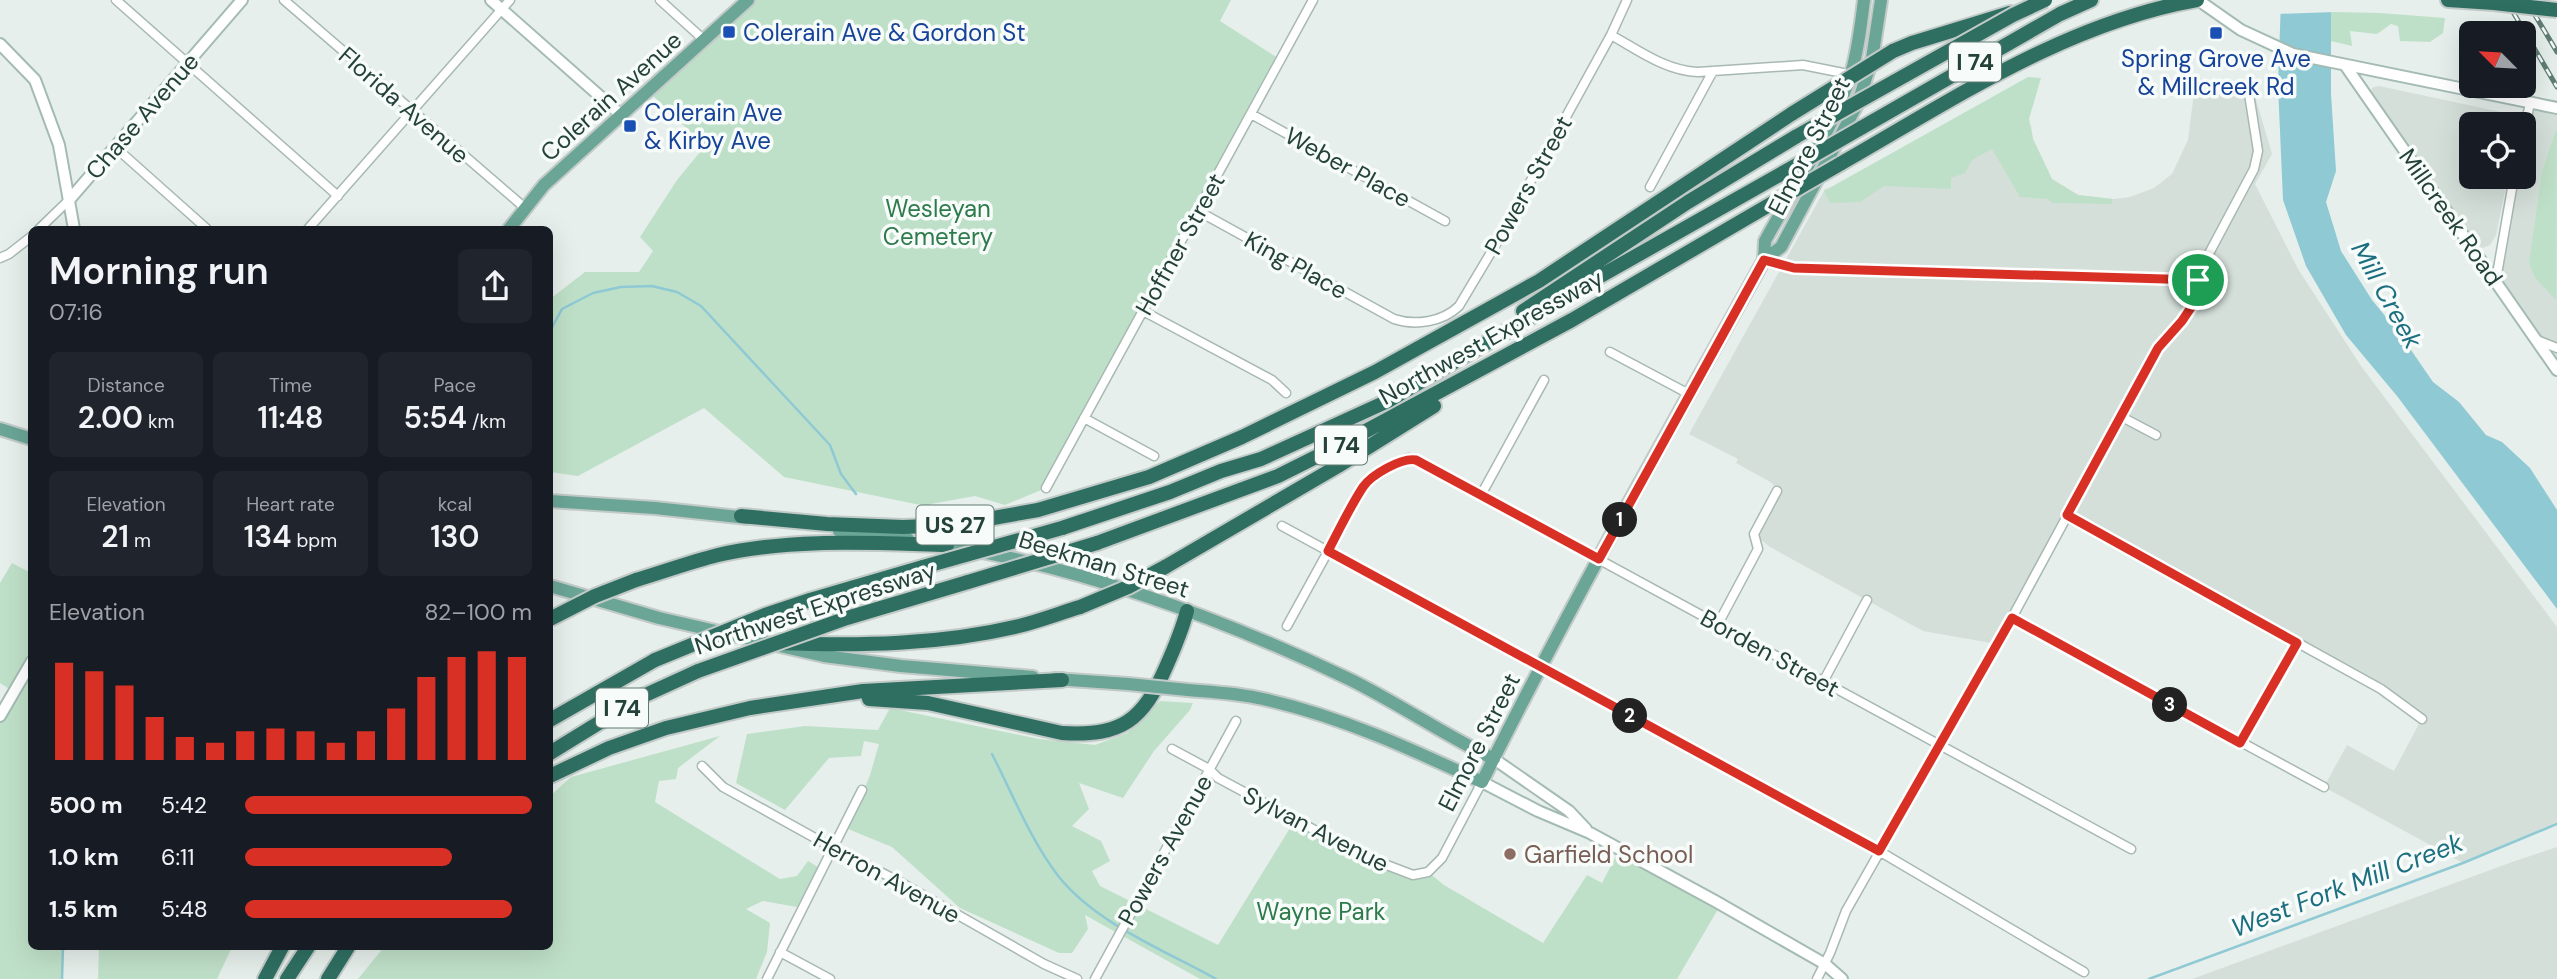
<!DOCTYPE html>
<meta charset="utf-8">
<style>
body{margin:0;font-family:"DM Sans",sans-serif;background:#20242c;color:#f1f3f6;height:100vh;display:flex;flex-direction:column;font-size:26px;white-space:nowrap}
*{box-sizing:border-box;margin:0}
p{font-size:23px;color:#9ea1a6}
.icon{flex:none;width:38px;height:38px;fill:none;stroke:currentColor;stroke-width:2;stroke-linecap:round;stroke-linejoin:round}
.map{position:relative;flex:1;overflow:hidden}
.panel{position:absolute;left:28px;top:226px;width:525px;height:724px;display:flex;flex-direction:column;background:#171b24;border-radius:10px;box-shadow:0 7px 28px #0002}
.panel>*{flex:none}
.needle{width:46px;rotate:294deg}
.buttons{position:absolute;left:2459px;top:21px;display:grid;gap:14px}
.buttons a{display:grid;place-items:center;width:77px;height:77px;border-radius:10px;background:#171b24;box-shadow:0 7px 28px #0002;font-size:35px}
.pin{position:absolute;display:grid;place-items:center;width:60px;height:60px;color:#fff;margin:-30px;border:4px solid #fff;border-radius:50%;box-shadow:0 2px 7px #0007}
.km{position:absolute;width:35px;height:35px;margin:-18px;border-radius:50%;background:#222;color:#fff;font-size:19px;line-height:35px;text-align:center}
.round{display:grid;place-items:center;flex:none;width:74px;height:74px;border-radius:10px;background:#20242c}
.head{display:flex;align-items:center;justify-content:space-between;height:119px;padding:0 21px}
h1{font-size:38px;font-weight:600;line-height:52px}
.metrics{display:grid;grid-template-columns:repeat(3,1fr);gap:10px;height:119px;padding:7px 21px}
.metrics div{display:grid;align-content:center;border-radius:10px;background:#20242c;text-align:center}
.metrics b{font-size:30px;font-weight:600}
.metrics small{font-size:19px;font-weight:400}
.metrics p{font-size:19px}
.chart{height:196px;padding:14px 21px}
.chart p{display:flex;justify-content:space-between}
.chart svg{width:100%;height:126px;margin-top:7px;stroke:#d93025;stroke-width:6}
ul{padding:0 21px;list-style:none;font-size:23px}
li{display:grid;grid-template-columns:112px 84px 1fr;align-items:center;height:52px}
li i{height:18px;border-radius:9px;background:#d93025}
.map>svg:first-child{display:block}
.built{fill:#d4dfda}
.green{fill:#bfe0c8}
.water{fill:#8ec9d4}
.pier{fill:#e6efeb}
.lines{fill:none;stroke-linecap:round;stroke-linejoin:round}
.stream{stroke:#8ec9d4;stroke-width:2.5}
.street-casing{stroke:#a8b8b2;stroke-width:11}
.secondary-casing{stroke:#a4bbb3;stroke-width:14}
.primary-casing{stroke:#c2cac8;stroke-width:16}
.highway-casing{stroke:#c2cac8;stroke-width:18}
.street{stroke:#fff;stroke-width:8}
.secondary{stroke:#fff;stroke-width:10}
.primary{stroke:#6aa596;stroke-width:12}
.highway{stroke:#2f6f62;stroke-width:14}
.rail-casing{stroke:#5f7d75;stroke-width:5}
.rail{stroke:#f7fbf9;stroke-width:2.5;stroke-dasharray:8;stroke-linecap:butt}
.primary-bridge-casing{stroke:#c2cac8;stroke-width:16;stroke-linecap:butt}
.highway-bridge-casing{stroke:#c2cac8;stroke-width:18;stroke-linecap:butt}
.primary-bridge{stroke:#6aa596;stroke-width:12}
.highway-bridge{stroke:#2f6f62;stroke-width:14}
.route-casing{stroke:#fff;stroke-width:14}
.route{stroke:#d93025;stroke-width:9}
.transit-dot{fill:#1a4fb4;stroke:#f7fbf9;stroke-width:2.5}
.education-dot{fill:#8d6e63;stroke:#f7fbf9;stroke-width:2.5}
.labels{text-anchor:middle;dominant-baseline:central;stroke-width:7;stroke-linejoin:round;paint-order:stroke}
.shield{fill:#f7fbf9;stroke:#637a73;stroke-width:2}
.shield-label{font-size:23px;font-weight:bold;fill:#24423a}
.transit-label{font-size:24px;fill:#164399;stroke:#f7fbf9;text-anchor:start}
.street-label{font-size:24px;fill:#24423a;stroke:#f7fbf9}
.park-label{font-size:24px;fill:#2d7a4b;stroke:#f7fbf9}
.education-label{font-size:24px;fill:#785e54;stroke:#f7fbf9;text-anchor:start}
.water-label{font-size:26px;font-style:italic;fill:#1c6f80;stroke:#f7fbf9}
</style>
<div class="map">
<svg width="2557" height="979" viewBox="0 0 2557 979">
<rect width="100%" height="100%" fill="#e6efeb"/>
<path class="built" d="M2196,77L2238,93L2253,89L2272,154L2255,184L2298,269L2361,366L2557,627V824L2463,863L2324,787L2347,745L2394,771L2422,718L2399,700L2067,515L1997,644L1923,631L1770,547L1754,534L1777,491L1772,483L1736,463L1738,459L1689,434L1825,189L2031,125L2033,139L2052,179L2078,195L2113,199L2130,197L2154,188L2172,174L2188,140Z
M2379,86L2515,115L2517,124H2471V177H2508L2496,235L2490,245L2482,248L2476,243L2441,195L2370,93L2373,87Z
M2530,103L2557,108V370L2496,280L2514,177H2524V131Z
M2557,847V979H2192L2515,861Z"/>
<path class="green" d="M748,0H1231L1220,21L1281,60L1046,488L1005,505L975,496L931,504L930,507L784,477L704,408L578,476L550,472V299L585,272H639L653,251L640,237L677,180L705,146L647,90Z
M2331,12L2380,13L2445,18L2443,33L2430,42L2400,41L2398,26L2391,24L2377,34L2350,31L2352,46L2331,41Z
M2475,22L2510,24L2516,33H2482Z
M2028,77L2041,78L2029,119L2033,139L2052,179L2078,195L2113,199L2111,204L2053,203L2047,199L2020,197L1992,149L1972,160L1965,173L1951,178V189L1884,186L1860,202L1830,203L1824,191Z
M2556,130H2557L2556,300L2535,278L2529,263L2542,172Z
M12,563L31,573L32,947H63L62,979H0V716L14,692L0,683V583Z
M1160,701L1193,703L1190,710L1154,751L1123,798L1079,783L1089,809L1072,826L1101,841L1110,861L1092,871L1100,886L1218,945L1295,820L1407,874L1428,872L1444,885L1543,943L1587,875L1602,883L1619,850L1721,904L1677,979H1200L1085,915L1088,929L1072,953H1059L960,908L892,847L848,829L870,775L879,744L864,741L861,756L829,758L785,810L736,783L747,734L805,726L878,730L890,708L1039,739L1095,745L1127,733Z
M720,736L678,768L676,779L659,781L655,802L780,879L797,876L808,861L818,867L797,907L763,901L746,909L770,923L767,952L756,979H358L384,947H550V796L571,777Z
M99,947H232L217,979H98Z"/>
<path class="water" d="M2281,0H2331V94L2336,171L2326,202L2341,251L2372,300L2400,334L2433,382L2459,402L2486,435L2502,442L2530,468L2557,510V609L2397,396L2346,335L2306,266L2283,200L2278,85Z"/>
<path class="pier" d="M2277,0H2334V12L2277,14Z"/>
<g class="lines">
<path class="stream" d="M550,331L562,309L593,293L621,287L652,286L677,292L701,306L830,445L841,474L856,494
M992,754C1013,795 1031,841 1059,877C1097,924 1164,950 1216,979
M62,979L63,947
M2149,979L2463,863L2557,824"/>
<g class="street-casing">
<path id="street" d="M116,0L338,196
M284,0L525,208
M660,0L703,39
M1611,35C1638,50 1666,71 1698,72L1803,65L1853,75
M1251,114L1445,221
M2524,131L2530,103
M115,147L207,229
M1650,187L1713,71
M1198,211L1394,319C1415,326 1443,322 1459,306L1496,244L1611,35L1627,0
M39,229L70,199
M308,229L510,0
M0,258L9,254L32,236
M1764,260L1794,268L2198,280
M2496,280L2514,177
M1143,311L1272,380L1286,393
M2537,340L2557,348
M1610,352L1689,394
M2122,417L2156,435
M1084,418L1154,456
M1046,488L1313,0
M1481,495L1544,380
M2067,515L2381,689L2422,719
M1282,526L1879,851L2084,972
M2012,618L2324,787
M1718,624L1758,549L1754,534L1777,491
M1287,626L1365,484L1398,462L1409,458L1416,460L2131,849
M1823,682L1867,600
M2240,743L2297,643
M1172,749L1209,769L1218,778L1363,856L1413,875L1428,872L1442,858L1482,782
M702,766L723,787L833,848L900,882L1044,964L1077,979
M780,952L830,979
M767,979L862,790
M1095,979L1236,721
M1817,979L1830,953L1846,911L2000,640L2158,348L2183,321L2192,306L2205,261L2254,169L2258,151L2249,94"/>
</g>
<g class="secondary-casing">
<path id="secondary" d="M491,0L620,114
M2198,0L2241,30L2293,54L2557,108
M0,44L35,80L59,145L74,229
M2345,65L2557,370
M70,199L242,0
M0,716L32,661
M1494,759L1569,811L1586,829
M1482,782L1538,811L1590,833L1715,901L1825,964L1842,979"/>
</g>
<g class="primary-casing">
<path id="primary" d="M509,229L544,185L748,0
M1764,260L1765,241C1794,187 1832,133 1851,74C1858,50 1861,25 1864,0
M0,429L32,439
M550,501L655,508L748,518
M839,531L908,539
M939,544C1082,567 1219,617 1349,679C1398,703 1444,735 1494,759
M550,586L659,618L824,656L901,666L1033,677
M1055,679L1128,684
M1188,690C1213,692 1238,693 1263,699C1340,716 1411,749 1482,782C1570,605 1668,432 1764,260L1781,247L1858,103L1872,59L1881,0"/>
</g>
<g class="highway-casing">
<path id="highway" d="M2448,0L2494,3L2503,0
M1893,51L1912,43L2010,13
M1861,128L2060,14L2091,0
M1840,164C1954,99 2066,23 2197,0
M1523,311L1688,202L1797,136
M741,516L827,524L903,527L954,525L1038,510L1149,477L1242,437L1375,372L1539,281L1793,113
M1062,528L1170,492L1221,471L1261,459L1388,401L1597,278L1795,166
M1097,543L1278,476L1338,446L1572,320L1776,201
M1165,567L1338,466L1434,406
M636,580C663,572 690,562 718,555C792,538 871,543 947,545
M810,600L923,567
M847,618L968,582
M779,643C860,646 939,645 1019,626C1039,621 1060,613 1080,607
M869,699L928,703L1062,733C1122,737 1143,720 1166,667C1174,649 1182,630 1187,611
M550,720L655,660
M550,753L641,697L698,671
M550,776L609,748L666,728L750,708L863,691L1062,680
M265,979L282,947
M287,979L308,947
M328,979L348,947"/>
</g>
<use href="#street" class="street"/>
<use href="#secondary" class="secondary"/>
<use href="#primary" class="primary"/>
<use href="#highway" class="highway"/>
<g class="rail-casing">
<path id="rail" d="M2506,0L2557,87
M2526,0L2557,52"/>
</g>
<use href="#rail" class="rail"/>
<g class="primary-bridge-casing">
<path id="primary-bridge" d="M1128,684L1188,690"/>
</g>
<g class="highway-bridge-casing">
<path id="highway-bridge" d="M2494,3L2557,10
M1793,113L1893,51
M1797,136L2013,15L2045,0
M1795,166L1861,128
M1776,201L1840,164
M923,567L1062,528
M968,582L1097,543
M1080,607L1128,587L1165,567
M550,619L595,596L636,580
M655,660L765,615L810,600
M698,671L847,618"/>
</g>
<use href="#primary-bridge" class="primary-bridge"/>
<use href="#highway-bridge" class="highway-bridge"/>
</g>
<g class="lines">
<g class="route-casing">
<path id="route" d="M1764,260L1794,268L2198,280L2197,294L2192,306L2182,321L2158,348L2067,515L2297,643L2240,743L2012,618L1879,851L1328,551C1339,530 1350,507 1363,487C1371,475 1402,457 1416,460L1599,559Z"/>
</g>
<use href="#route" class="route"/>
</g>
<g class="transit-dot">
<rect x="722" y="25" width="14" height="14" rx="3.5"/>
<rect x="2209" y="26" width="14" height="14" rx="3.5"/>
<rect x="623" y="119" width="14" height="14" rx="3.5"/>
</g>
<circle class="education-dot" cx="1510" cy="854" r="7"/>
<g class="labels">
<g class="shield">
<rect x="1949" y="42.5" width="52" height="39" rx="5"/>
<rect x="1315" y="425.5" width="52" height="39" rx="5"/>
<rect x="916.5" y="505.5" width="77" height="39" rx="5"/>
<rect x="596" y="688.5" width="52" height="39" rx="5"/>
</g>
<g class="shield-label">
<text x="1975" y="62">I 74</text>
<text x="1341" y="445">I 74</text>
<text x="955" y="525">US 27</text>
<text x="622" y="708">I 74</text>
</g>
<g class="transit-label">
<text x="743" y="32">Colerain Ave &amp; Gordon St</text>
<text x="2216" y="58" text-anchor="middle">Spring Grove Ave<tspan x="2216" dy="28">&amp; Millcreek Rd</tspan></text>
<text x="644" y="112">Colerain Ave<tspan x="644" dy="28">&amp; Kirby Ave</tspan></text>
</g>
<g class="street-label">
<text transform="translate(611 96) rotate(-42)">Colerain Avenue</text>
<text transform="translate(404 105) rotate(41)">Florida Avenue</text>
<text transform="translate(142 116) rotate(-49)">Chase Avenue</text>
<text transform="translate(1809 146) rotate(-63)">Elmore Street</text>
<text transform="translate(1348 167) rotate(29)">Weber Place</text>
<text transform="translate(1528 185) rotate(-61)">Powers Street</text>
<text transform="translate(2451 217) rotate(55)">Millcreek Road</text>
<text transform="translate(1180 244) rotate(-61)">Hoffner Street</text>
<text transform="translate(1296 265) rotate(29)">King Place</text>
<text transform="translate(1491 337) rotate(-29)">Northwest Expressway</text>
<text transform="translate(1104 564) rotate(17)">Beekman Street</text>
<text transform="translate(815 608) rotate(-18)">Northwest Expressway</text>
<text transform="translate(1770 653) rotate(29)">Borden Street</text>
<text transform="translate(1479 742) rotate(-63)">Elmore Street</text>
<text transform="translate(1316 829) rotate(27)">Sylvan Avenue</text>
<text transform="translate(1165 850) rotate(-61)">Powers Avenue</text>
<text transform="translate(887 877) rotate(29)">Herron Avenue</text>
</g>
<g class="park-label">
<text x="938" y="208">Wesleyan<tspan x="938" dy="28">Cemetery</tspan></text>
<text x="1321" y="911">Wayne Park</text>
</g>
<g class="education-label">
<text x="1524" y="854">Garfield School</text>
</g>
<g class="water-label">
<text transform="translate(2387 295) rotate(61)">Mill Creek</text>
<text transform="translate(2347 885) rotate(-21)">West Fork Mill Creek</text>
</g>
</g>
</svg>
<div class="buttons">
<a><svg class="needle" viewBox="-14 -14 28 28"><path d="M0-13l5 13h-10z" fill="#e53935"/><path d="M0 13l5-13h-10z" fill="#9ea1a6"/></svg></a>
<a><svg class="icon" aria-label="locate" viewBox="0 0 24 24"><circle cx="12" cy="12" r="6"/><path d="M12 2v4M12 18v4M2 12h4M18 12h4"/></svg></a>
</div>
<div class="pin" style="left:2198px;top:280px;background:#1e9e55"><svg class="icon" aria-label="arrive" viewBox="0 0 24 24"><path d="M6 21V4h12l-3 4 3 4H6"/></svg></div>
<b class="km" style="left:1620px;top:520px">1</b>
<b class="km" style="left:1630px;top:716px">2</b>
<b class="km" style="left:2170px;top:705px">3</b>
<section class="panel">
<div class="head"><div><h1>Morning run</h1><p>07:16</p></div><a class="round"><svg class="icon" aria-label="share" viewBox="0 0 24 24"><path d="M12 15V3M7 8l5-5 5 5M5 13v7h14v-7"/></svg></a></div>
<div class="metrics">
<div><p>Distance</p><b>2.00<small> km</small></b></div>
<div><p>Time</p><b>11:48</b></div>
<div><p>Pace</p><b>5:54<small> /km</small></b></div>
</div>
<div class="metrics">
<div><p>Elevation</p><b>21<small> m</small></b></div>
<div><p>Heart rate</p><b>134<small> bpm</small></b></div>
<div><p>kcal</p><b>130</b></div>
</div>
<div class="chart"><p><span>Elevation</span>82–100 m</p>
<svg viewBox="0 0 160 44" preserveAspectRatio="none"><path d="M5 44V10M15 44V13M25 44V18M35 44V29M45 44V36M55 44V38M65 44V34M75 44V33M85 44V34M95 44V38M105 44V34M115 44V26M125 44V15M135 44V8M145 44V6M155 44V8"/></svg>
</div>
<ul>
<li><b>500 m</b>5:42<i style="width:100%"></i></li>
<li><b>1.0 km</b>6:11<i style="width:72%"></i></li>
<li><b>1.5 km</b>5:48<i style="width:93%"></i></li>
</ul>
</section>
</div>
